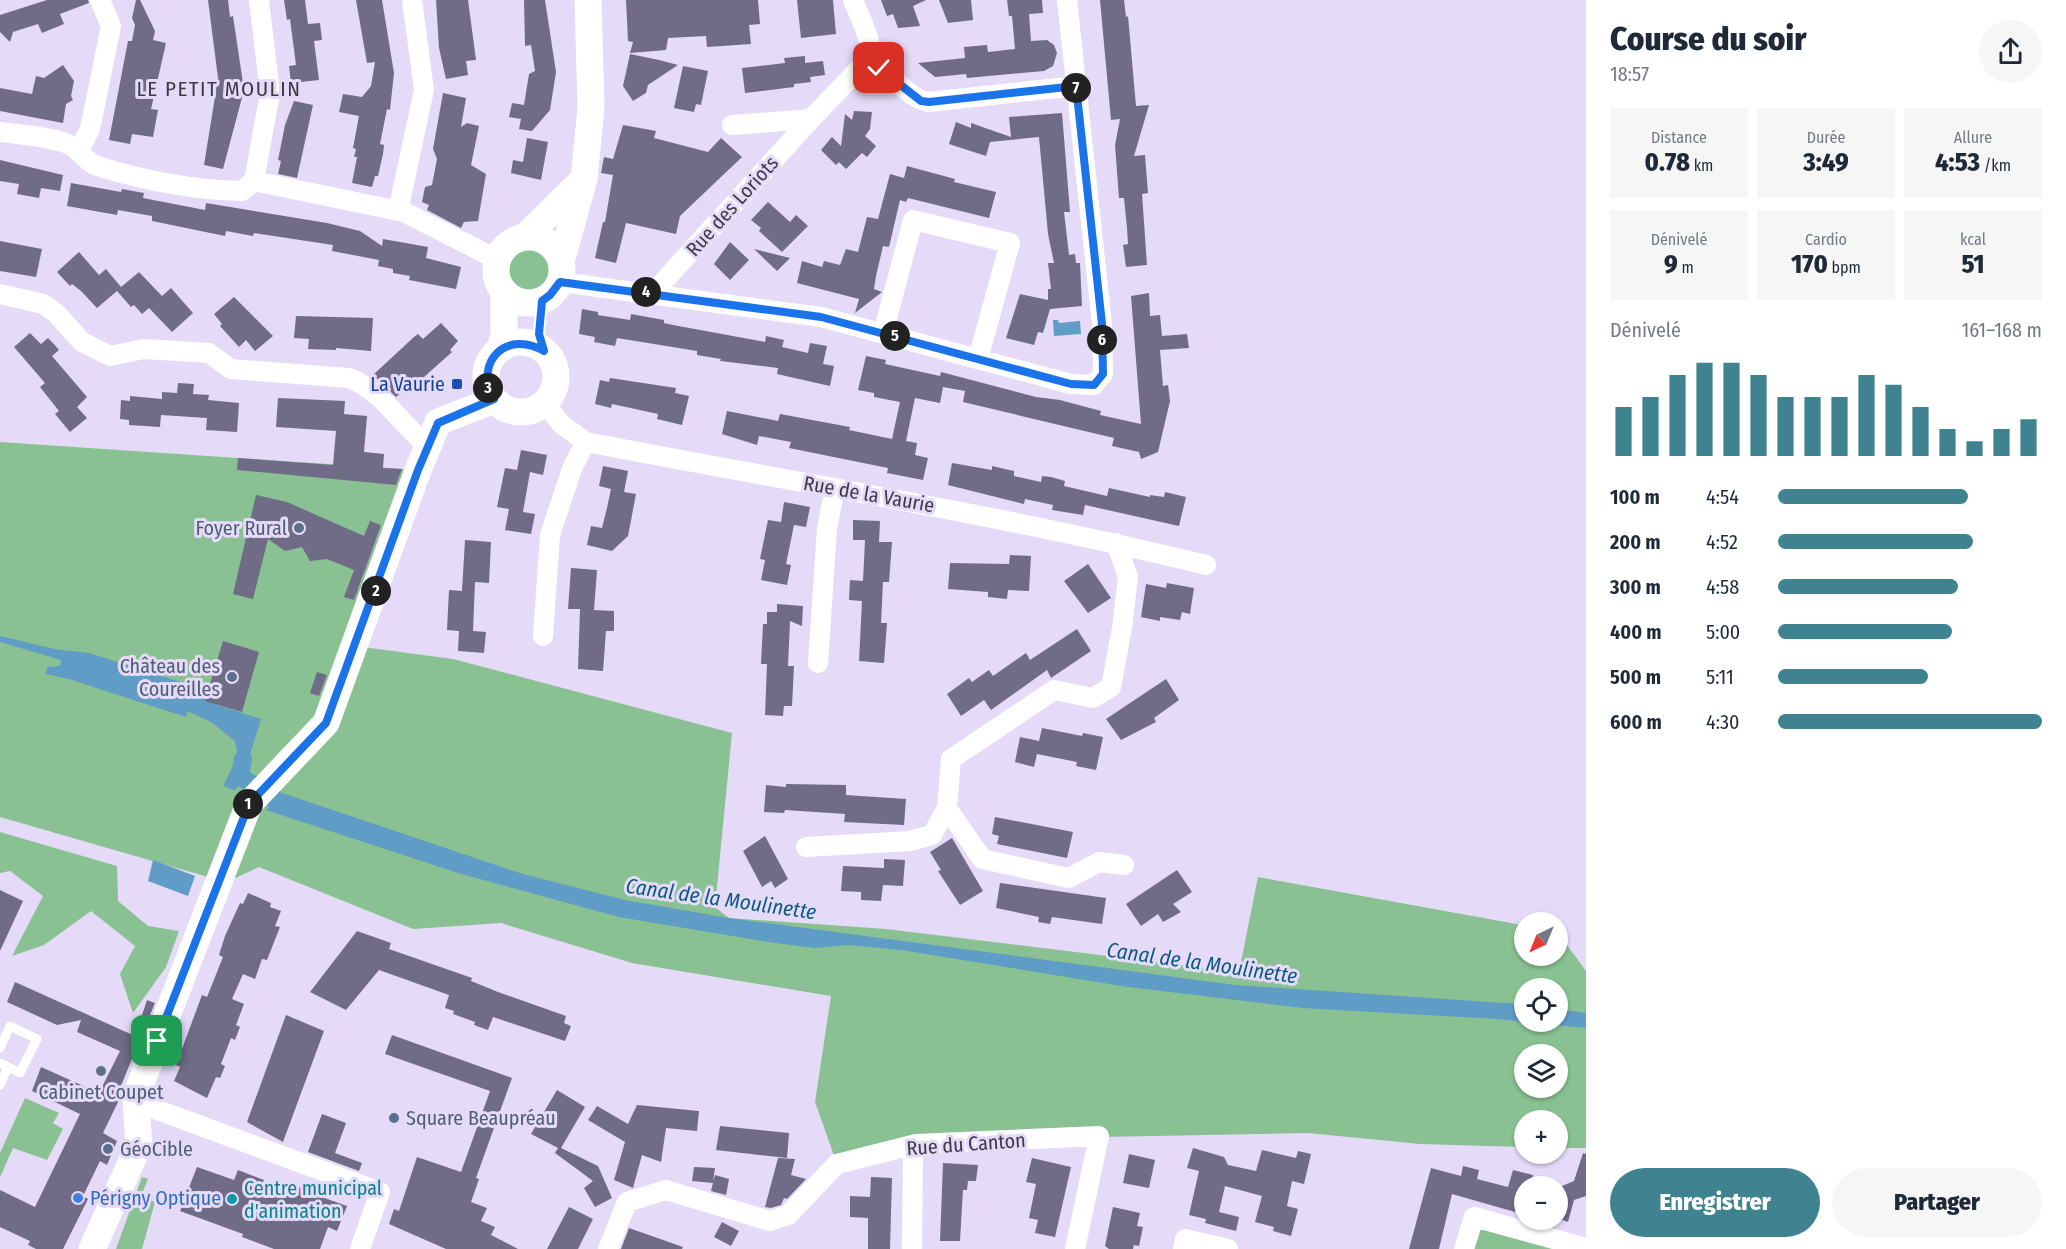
<!DOCTYPE html>
<html lang="fr">
<meta charset="utf-8">
<style>
body{margin:0;font-family:"Fira Sans Condensed",sans-serif;background:#f6f6f7;color:#1f2937;height:100vh;display:flex;flex-direction:column;font-size:22px;white-space:nowrap}
*{box-sizing:border-box;margin:0}
p{font-size:20px;color:#747a83}
.icon{flex:none;width:33px;height:33px;fill:none;stroke:currentColor;stroke-width:2;stroke-linecap:round;stroke-linejoin:round}
.map{position:relative;flex:1;overflow:hidden}
.panel{display:flex;flex-direction:column;background:#fff;width:480px}
.panel>*{flex:none}
.needle{width:39px;rotate:223deg}
.controls{position:absolute;left:1514px;top:912px;display:grid;gap:12px}
.controls a{display:grid;place-items:center;width:54px;height:54px;border-radius:50%;background:#fff;box-shadow:0 2px 4px #0004;font-size:30px}
.pin{position:absolute;display:grid;place-items:center;width:51px;height:51px;color:#fff;margin:-26px;border-radius:12px;box-shadow:0 3px 9px #0006}
.km{position:absolute;width:30px;height:30px;margin:-15px;border-radius:50%;background:#222;color:#fff;font-size:16px;line-height:30px;text-align:center}
.round{display:grid;place-items:center;flex:none;width:63px;height:63px;border-radius:32px;background:#f6f6f7}
.summary{display:flex;align-items:center;justify-content:space-between;height:102px;padding:0 24px}
h1{font-size:33px;font-weight:800;line-height:45px}
.stats{display:grid;grid-template-columns:repeat(3,1fr);gap:9px;height:102px;padding:6px 24px}
.stats div{display:grid;align-content:center;border-radius:0px;background:#f6f6f7;text-align:center}
.stats b{font-size:26px;font-weight:800}
.stats small{font-size:16px;font-weight:400}
.stats p{font-size:16px}
.chart{height:168px;padding:12px 24px}
.chart p{display:flex;justify-content:space-between}
.chart svg{width:100%;height:108px;margin-top:6px;stroke:#3f8391;stroke-width:6}
.button{display:flex;gap:12px;margin-top:auto;padding:12px 24px}
.button a{flex:1;height:69px;border-radius:36px;background:#3f8391;color:#fff;font-size:24px;font-weight:800;line-height:69px;text-align:center}
.button a+a{background:#f6f6f7;color:#1f2937}
ul{padding:0 24px;list-style:none;font-size:20px}
li{display:grid;grid-template-columns:96px 72px 1fr;align-items:center;height:45px}
li i{height:15px;border-radius:8px;background:#3f8391}
main{display:flex;flex:1;min-height:0}
.map>svg:first-child{display:block}
.green{fill:#89c192;fill-rule:evenodd}
.water{fill:#5f9cc6}
.lines{fill:none;stroke-linecap:round;stroke-linejoin:round}
.canal{stroke:#5f9cc6;stroke-width:18}
.building{fill:#706c88}
.lane{stroke:#fff;stroke-width:9}
.street{stroke:#fff;stroke-width:20}
.secondary{stroke:#fff;stroke-width:27}
.route-casing{stroke:#fff;stroke-width:12}
.route{stroke:#1a73e8;stroke-width:8}
.transit-dot{fill:#1a4fb4;stroke:#e5daf8;stroke-width:2}
.service-dot{fill:#5c6f8a;stroke:#e5daf8;stroke-width:2}
.shop-dot{fill:#3f7fe0;stroke:#e5daf8;stroke-width:2}
.culture-dot{fill:#0f9aa8;stroke:#e5daf8;stroke-width:2}
.labels{text-anchor:middle;dominant-baseline:central;stroke-width:6;stroke-linejoin:round;paint-order:stroke}
.street-label{font-size:20px;fill:#3f3a46;stroke:#e5daf8}
.transit-label{font-size:20px;fill:#164399;stroke:#e5daf8;text-anchor:end}
.service-label{font-size:20px;fill:#4e5e75;stroke:#e5daf8;text-anchor:end}
.culture-label{font-size:20px;fill:#0d838f;stroke:#e5daf8;text-anchor:start}
.shop-label{font-size:20px;fill:#366cbe;stroke:#e5daf8;text-anchor:start}
.neighbourhood-label{font-size:21px;letter-spacing:1.5px;fill:#3f3a46;stroke:#e5daf8}
.water-label{font-size:21px;font-style:italic;fill:#0b5880;stroke:#e5daf8}
</style>
<main>
<div class="map">
<svg width="1586" height="1249" viewBox="0 0 1586 1249">
<rect width="100%" height="100%" fill="#e5daf8"/>
<path class="green" d="M503 269a25 25 0 1 1 50 0a25 25 0 1 1-50 0Z
M0,442L418,470L355,646L453,659L732,733L715,907L729,918L886,929L1239,972L1258,877L1522,925L1524,956H1557V936L1561,937L1586,971V1148H1557V1120H1524V1147L1420,1144L1308,1133L1100,1137L914,1144L837,1164L815,1102L831,996L632,963L501,923L413,929L259,867L231,880L208,877L0,817ZM1524,988H1557V1022H1524ZM1524,1054H1557V1088H1524Z
M0,832L117,866L118,901L148,926L179,931L166,967L133,1013L120,974L135,946L91,911L44,945L12,956L43,896L10,871L0,873Z
M25,1098L59,1113L53,1123L63,1129L47,1160L13,1148L0,1177V1153Z
M142,1177L148,1179L141,1196L155,1202L142,1249H116Z
M1474,1217L1586,1249H1464Z"/>
<path class="water" d="M1053,320H1058L1059,323L1080,321L1081,334L1054,336Z
M0,636L54,649L89,653L196,687L186,717L69,679L46,674L47,667L60,666L61,660L0,642Z
M205,701L261,719L245,770L249,774L235,790L223,786L238,756L235,741L201,714Z
M282,793L523,874L625,900L729,918L1235,985L1519,1004L1524,1005V1022H1557V1009L1586,1013V1028L1496,1019L1303,1008L1128,987L901,950L848,945L815,948L768,942L619,917L458,873L266,810Z
M153,860L195,876L188,896L148,881Z"/>
<g class="lines">
<path class="canal" d="M170,693L224,718
M243,759L240,776L280,803L297,808"/>
</g>
<path class="building" d="M47,0H88L89,3L60,14L64,24L42,33L38,24L13,32L10,42L0,32V15Z
M136,0H140L155,31L153,40L166,43L151,109L158,110L153,137L132,134L130,144L109,140L128,41H132L135,25L132,18Z
M208,0H228L230,17L233,16L244,90L223,169L204,165L218,78Z
M284,0H305L308,24L320,23L322,40L314,41L319,80L291,83L289,66L296,65L290,19L287,20Z
M356,0H382L394,73L390,110L387,109L380,144L384,145L383,154L378,176H375L372,187L352,183L357,157H354L356,149L353,148L359,116L339,112L343,94L362,97L371,86L375,62L367,63Z
M436,0H468L476,60L466,61L468,75L446,79L439,48Z
M524,0H545L556,72L550,110L532,131L519,129L521,119L509,117L512,103L524,105L529,74L535,71L531,45L525,46Z
M626,0H758L760,24L749,25L751,44L707,47L706,36L668,38L666,50L630,53L633,42L628,41Z
M797,0H833L836,34L801,38Z
M881,0H926L913,6L920,26L898,28L893,14L887,16Z
M939,0H971L973,20L948,23Z
M1007,0H1042L1043,13L1029,14L1031,41L1047,40L1054,45L1057,53L1053,66L1044,71L967,78L966,74L935,77L918,63L965,58L964,47L987,45L988,52L1015,49L1012,16H1009Z
M1100,0H1124L1126,17L1128,16L1136,106L1149,105L1134,156L1145,155L1148,193L1142,194L1147,265L1126,267L1123,245L1128,244L1127,228L1124,198H1119L1115,145L1120,119L1111,120Z
M630,54L659,60L678,65L648,85L646,93L633,101L623,86Z
M805,56V63L823,61L825,75L810,77L811,82L794,84V87L745,93L742,68L785,63L784,58Z
M63,65L74,81L71,96L73,100L66,104L63,123L0,111V88L32,94L36,76L44,78Z
M683,66L708,71L701,105L696,104L694,112L674,108Z
M443,93L466,98L461,127L467,123L479,126L471,165L486,174L478,221L464,222L461,228L427,210L429,205L422,202L425,187L432,185L437,159L433,149Z
M294,101L313,105L297,178L278,174L281,161L278,160L285,125Z
M854,111L872,112L870,129L865,136L876,146L867,157L862,153L846,169L839,162L836,165L821,150L832,137L841,146L845,114L852,120Z
M1062,113L1070,212H1064L1069,255L1075,254L1076,263H1080L1082,306L1050,309L1043,333L1038,332L1034,345L1006,338L1020,294L1048,300V289H1051L1048,263H1054L1048,234L1039,137L990,142L986,156L949,144L956,122L971,128V123L1011,137L1009,117Z
M623,125L656,131L654,138L708,152L721,138L742,157L680,216L676,234L626,223L616,263L595,258L603,222H605L613,175L601,173L604,157L613,159Z
M527,138L548,142L541,180L511,173L513,160L523,162Z
M0,160L63,175L60,191L41,188L39,198L17,194L19,184L0,181Z
M907,166L955,179L954,182L996,192L989,218L908,198L906,202L900,200L889,247L883,246L876,276L874,289L882,292L855,313L859,299L797,283L802,261L822,267L824,261L840,265L846,249L858,252L867,217L878,219L890,174L904,178Z
M71,183L121,192L122,189L144,193L143,198L205,210L206,203L327,223L360,231L382,246L383,239L428,247L426,258L461,267L456,289L409,280L410,276L393,273V269L378,266L379,260L332,251L333,245L254,233L253,236L226,231L225,236L152,221V216L118,210L117,215L67,206Z
M768,202L790,222L796,215L808,226L782,252L759,231L761,228L751,220Z
M0,241L42,249L36,277L0,271Z
M730,242L749,260L730,280L714,264Z
M754,249L790,258L777,271Z
M79,252L99,275L106,269L121,287L139,272L162,296L171,288L193,313L172,332L149,308L142,314L134,305L131,307L117,291L97,308L81,291L72,284L70,286L57,272Z
M1149,293L1150,316L1160,315L1162,336L1187,334L1189,348L1160,350L1163,386L1168,385L1170,401L1158,452L1141,459L1139,452L1112,446L1114,438L963,402L965,391L943,387L940,403L915,398L906,441L917,443L915,455L928,458L923,480L887,473L888,468L789,448L791,442L759,436L757,445L722,434L727,411L778,421L780,414L850,427L849,430L892,439L900,402L874,397V393L858,390L866,356L886,360L885,364L940,376L941,372L1036,397L1060,400L1101,411L1100,415L1141,424L1131,296Z
M234,297L273,336L255,351L246,340L239,347L220,326L222,324L214,314Z
M582,309L598,312V315L630,320L631,314L664,320V323L673,325L765,342L766,336L784,340L782,347L808,353L810,343L827,346L823,364L834,366L830,386L777,374L778,368L720,361L721,359L697,355V351L617,338L615,346L594,342L595,337L579,334Z
M296,316L373,318L371,351L336,348V350L308,349L309,339L294,338Z
M441,323L458,341L450,350L452,352L405,394L403,391L396,397L373,375L414,337L418,334L423,339Z
M30,333L41,344L48,338L53,343L59,350L52,356L87,397L77,407L87,418L70,432L55,414L59,411L40,387L45,383L14,347Z
M610,378L676,388L675,393L689,396L682,425L657,419L658,414L612,404L611,408L595,404L600,380L609,382Z
M178,383L194,384L193,394L209,395L208,400L239,403L237,432L206,430L207,418L161,415L160,427L129,425V420L120,419L121,400L130,401V396L162,399V392L177,393Z
M278,398L345,401L344,414L367,416L364,452L384,454L383,468L402,469L396,485L237,470L238,458L333,465L336,431L276,427Z
M521,450L547,455L543,475L530,472L523,512L535,514L531,534L505,530L509,509L497,507L505,468L517,470Z
M952,463L992,470V466L1014,471V476L1041,482L1042,476L1051,477L1065,481L1064,486L1107,496L1109,488L1150,497V495L1164,497L1165,492L1186,497L1179,526L1085,505L1083,515L1052,510L1053,505L1025,499L1024,504L948,485Z
M603,466L628,471L624,492L636,494L628,536L612,551L587,545L591,526L602,528L607,508L611,489L599,486Z
M256,495L287,502L364,536L370,521L381,525L354,600L344,597L354,570L327,559L310,561L302,547L285,551L268,539L253,599L233,594Z
M784,502L810,507L806,527L794,525L786,564L791,565L787,585L761,580L765,560L760,559L768,520L781,522Z
M853,520L880,521L879,542H892L889,582H883L881,623H887L884,663L859,661L862,601L849,600L850,580L863,581L865,540H853Z
M465,540L491,542L489,583L475,582L473,631L486,632L484,653L458,651L459,631L447,630L449,590L462,591Z
M1010,555L1031,556L1029,591L1008,590L1007,599L988,597V592L948,589L950,563L1009,564Z
M1088,564L1111,598L1088,613L1064,581Z
M571,568L597,570L594,610L614,611V631H606L603,671L578,669L580,609H568Z
M1167,583L1194,588L1190,614L1182,612L1180,620L1160,617V621L1141,617L1146,584L1166,588Z
M777,604L803,606L802,626L790,621L788,666H794L792,706H784L783,716L765,715L767,664H761L763,624H767V612H777Z
M1077,629L1091,651L1051,678L1047,670L991,710L984,700L961,716L947,694L969,678L972,682L989,670L993,676L1026,653L1030,660Z
M223,641L259,652L242,712L205,701Z
M317,672L327,675L319,696L310,693Z
M1166,679L1179,700L1154,718L1156,722L1121,740L1106,719Z
M1042,728L1082,736L1083,733L1103,737L1096,770L1076,766L1077,762L1037,754L1034,767L1015,762L1020,737L1039,741Z
M786,784L846,785V795L906,799L904,825L844,822L845,814L785,810L784,813L764,812L766,785L786,787Z
M995,817L1073,832L1067,858L997,844L999,836L992,834Z
M765,836L788,879L775,888L771,881L762,887L743,851Z
M952,838L983,891L960,905L938,871L941,870L930,852Z
M884,859L905,860L903,886L883,885L881,901L861,900V892L841,891L843,866L884,868Z
M1177,870L1192,892L1173,904L1181,912L1163,922L1158,914L1141,926L1126,904Z
M1000,883L1106,898L1102,924L1052,917L1050,924L1038,922L1039,917L996,908Z
M0,890L23,901L0,951Z
M248,893L271,903L270,907L281,911L275,926L280,927L267,960L262,959L255,979L243,974L232,999L244,1004L236,1025L240,1027L235,1040L231,1038L221,1064L225,1066L220,1078L216,1077L207,1098L174,1081L180,1067L176,1065L202,995L207,997L223,957L219,955L225,936L240,903L243,904Z
M357,931L391,943L389,949L472,978L471,981L498,992L566,1016L564,1023L571,1026L565,1041L493,1017L488,1030L474,1025L475,1022L453,1014L454,1011L445,1008L449,995L379,970L346,1010L310,992Z
M15,982L135,1036L147,1000L155,1003L118,1093L121,1096L103,1133L117,1141L107,1165L100,1161L83,1196L88,1199L63,1249H36L28,1245L30,1241L0,1227V1190L35,1207L80,1114L32,1091L41,1067L99,1093L120,1051L77,1032L81,1020L57,1025L7,1002Z
M286,1015L324,1031L283,1142L247,1122Z
M392,1035L512,1078L476,1178L479,1179L471,1202L487,1208L481,1221L495,1227L491,1235L518,1249H446L389,1224L394,1209L399,1211L417,1157L461,1172L490,1091L385,1054Z
M557,1090L585,1107L561,1148L598,1166L612,1198L595,1207L584,1188L593,1181L555,1153L558,1148L531,1134Z
M637,1105L699,1111L697,1131L666,1128L661,1162L642,1155L633,1188L614,1180L625,1142L588,1120L597,1106L628,1124Z
M322,1114L346,1123L335,1153L362,1163L359,1171L308,1152Z
M720,1126L789,1133L787,1158L716,1150Z
M1193,1148L1224,1157L1228,1165L1256,1171L1262,1150L1296,1158L1298,1151L1311,1154L1304,1184L1292,1181L1287,1206L1298,1209L1291,1236L1273,1231L1274,1227L1255,1222L1262,1196L1225,1186L1219,1212L1239,1217L1236,1231L1205,1223L1206,1219L1189,1215L1199,1171L1187,1168Z
M1583,1153L1586,1154V1196L1574,1200L1568,1222L1557,1218V1188L1574,1181Z
M1129,1154L1155,1160L1149,1188L1123,1183Z
M778,1158L795,1159L791,1175L806,1179L787,1199L784,1198L781,1205L771,1208L765,1207Z
M1032,1158L1071,1167L1055,1237L1035,1233L1038,1220L1029,1218L1036,1184L1026,1182Z
M943,1163L978,1165L976,1181H968L967,1190H963L960,1241H940Z
M1463,1166L1479,1170L1477,1179L1508,1187L1513,1170L1533,1175L1530,1186H1524L1522,1214L1452,1194L1439,1249H1409L1431,1168L1461,1176Z
M197,1167L234,1180L238,1170L264,1180L262,1184L292,1196L296,1186L301,1188L303,1183L320,1193L319,1196L347,1206L337,1231L328,1227L320,1249H274L242,1237L243,1234L180,1211Z
M694,1167L715,1168L713,1182L715,1175L729,1179L726,1195L711,1191L713,1183L692,1181Z
M871,1177L892,1178L890,1249H868V1218L850,1217V1196L870,1197Z
M569,1207L593,1219L578,1249H547Z
M1113,1207L1140,1213L1137,1226L1143,1227L1139,1246L1134,1245L1133,1249H1109L1105,1246Z
M722,1222L739,1231L731,1246L714,1237Z
M629,1228L683,1247L682,1249H621Z"/>
<g class="lines">
<path class="lane" d="M0,1048L10,1026L37,1039L20,1073L0,1063
M0,1085L8,1067"/>
<path class="street" d="M871,66C894,71 906,99 929,102L1076,86
M732,125L811,119
M0,132C21,135 48,136 68,144C79,149 86,162 97,166C142,180 195,190 242,191L254,181L404,212L498,260
M79,150L90,129L111,26L100,0
M254,181L270,93L259,0
M398,211L424,90L412,0
M560,282L821,317L1071,384L1094,385L1103,374L1102,324L1067,0
M653,293L811,119L858,70L871,66C874,44 861,20 853,0
M0,294L43,304L56,313L82,342L110,356L144,349L209,353L231,369L349,378C382,390 401,425 428,446
M883,333L913,220L1010,243L978,359
M545,403L561,424L586,442C793,482 1002,515 1206,565
M543,636L550,535L573,466L586,442
M818,663L827,528L835,488
M947,808L982,859L1069,878L1099,862L1124,865
M806,847L910,841L932,835L947,808L951,759L1054,690L1093,698L1111,687L1122,628L1128,577L1116,543
M136,1102L380,1192L360,1249
M608,1249L627,1202L666,1190L770,1221L788,1215L837,1164L916,1144L1099,1136L1075,1249
M912,1249L913,1153L916,1144
M1183,1249L1185,1239L1228,1249
M1464,1249L1474,1217L1586,1248"/>
<path class="secondary" d="M525,237L581,182
M496 270a33 33 0 1 1 66 0a33 33 0 1 1-66 0Z
M561,262L584,179L591,108L588,0
M486 377a35 35 0 1 1 70 0a35 35 0 1 1-70 0Z
M500,349L504,336V291
M92,1249L139,1145L136,1102L139,1088L249,804L326,723L418,470L438,422L494,400"/>
</g>
<g class="lines">
<g class="route-casing">
<path id="route" d="M157,1041L249,804L326,723L418,470L438,423L494,399C473,362 507,329 544,351L539,334L542,301L550,295L560,282L821,317L1071,384L1094,385L1103,374L1102,324L1076,86L929,102L921,101L879,68"/>
</g>
<use href="#route" class="route"/>
</g>
<rect class="transit-dot" x="451" y="378" width="12" height="12" rx="3"/>
<g class="service-dot">
<circle cx="299" cy="528" r="6"/>
<circle cx="232" cy="677" r="6"/>
<circle cx="101" cy="1071" r="6"/>
<circle cx="394" cy="1118" r="6"/>
<circle cx="108" cy="1149" r="6"/>
</g>
<circle class="shop-dot" cx="78" cy="1198" r="6"/>
<circle class="culture-dot" cx="232" cy="1199" r="6"/>
<g class="labels">
<g class="street-label">
<text transform="translate(732 206) rotate(-48)">Rue des Loriots</text>
<text transform="translate(869 494) rotate(10)">Rue de la Vaurie</text>
<text transform="translate(966 1144) rotate(-4)">Rue du Canton</text>
</g>
<g class="transit-label">
<text x="445" y="384">La Vaurie</text>
</g>
<g class="service-label">
<text x="287" y="528">Foyer Rural</text>
<text x="220" y="666">Château des<tspan x="220" dy="23">Coureilles</tspan></text>
<text x="101" y="1092" text-anchor="middle">Cabinet Coupet</text>
<text x="406" y="1118" text-anchor="start">Square Beaupréau</text>
<text x="120" y="1149" text-anchor="start">GéoCible</text>
</g>
<g class="culture-label">
<text x="244" y="1188">Centre municipal<tspan x="244" dy="23">d'animation</tspan></text>
</g>
<g class="shop-label">
<text x="90" y="1198">Périgny Optique</text>
</g>
<g class="neighbourhood-label">
<text x="219" y="89">LE PETIT MOULIN</text>
</g>
<g class="water-label">
<text transform="translate(721 899) rotate(8)">Canal de la Moulinette</text>
<text transform="translate(1202 963) rotate(8)">Canal de la Moulinette</text>
</g>
</g>
</svg>
<div class="controls">
<a><svg class="needle" viewBox="-14 -14 28 28"><path d="M0-13l5 13h-10z" fill="#e53935"/><path d="M0 13l5-13h-10z" fill="#747a83"/></svg></a>
<a><svg class="icon" aria-label="locate" viewBox="0 0 24 24"><circle cx="12" cy="12" r="6"/><path d="M12 2v4M12 18v4M2 12h4M18 12h4"/></svg></a>
<a><svg class="icon" aria-label="layers" viewBox="0 0 24 24"><path d="M12 4l9 5-9 5-9-5zM3 14l9 5 9-5"/></svg></a>
<a>+</a>
<a>−</a>
</div>
<div class="pin" style="left:157px;top:1041px;background:#1e9e55"><svg class="icon" aria-label="arrive" viewBox="0 0 24 24"><path d="M6 21V4h12l-3 4 3 4H6"/></svg></div>
<div class="pin" style="left:879px;top:68px;background:#d93025"><svg class="icon" aria-label="check" viewBox="0 0 24 24"><path d="M5 12l5 5 9-10"/></svg></div>
<b class="km" style="left:248px;top:804px">1</b>
<b class="km" style="left:376px;top:591px">2</b>
<b class="km" style="left:488px;top:388px">3</b>
<b class="km" style="left:646px;top:292px">4</b>
<b class="km" style="left:895px;top:336px">5</b>
<b class="km" style="left:1102px;top:340px">6</b>
<b class="km" style="left:1076px;top:88px">7</b>
</div>
<section class="panel">
<div class="summary"><div><h1>Course du soir</h1><p>18:57</p></div><a class="round"><svg class="icon" aria-label="share" viewBox="0 0 24 24"><path d="M12 15V3M7 8l5-5 5 5M5 13v7h14v-7"/></svg></a></div>
<div class="stats">
<div><p>Distance</p><b>0.78<small> km</small></b></div>
<div><p>Durée</p><b>3:49</b></div>
<div><p>Allure</p><b>4:53<small> /km</small></b></div>
</div>
<div class="stats">
<div><p>Dénivelé</p><b>9<small> m</small></b></div>
<div><p>Cardio</p><b>170<small> bpm</small></b></div>
<div><p>kcal</p><b>51</b></div>
</div>
<div class="chart"><p><span>Dénivelé</span>161–168 m</p>
<svg viewBox="0 0 160 44" preserveAspectRatio="none"><path d="M5 44V24M15 44V20M25 44V11M35 44V6M45 44V6M55 44V11M65 44V20M75 44V20M85 44V20M95 44V11M105 44V15M115 44V24M125 44V33M135 44V38M145 44V33M155 44V29"/></svg>
</div>
<ul>
<li><b>100 m</b>4:54<i style="width:72%"></i></li>
<li><b>200 m</b>4:52<i style="width:74%"></i></li>
<li><b>300 m</b>4:58<i style="width:68%"></i></li>
<li><b>400 m</b>5:00<i style="width:66%"></i></li>
<li><b>500 m</b>5:11<i style="width:57%"></i></li>
<li><b>600 m</b>4:30<i style="width:100%"></i></li>
</ul>
<div class="button"><a>Enregistrer</a><a>Partager</a></div>
</section>
</main>
